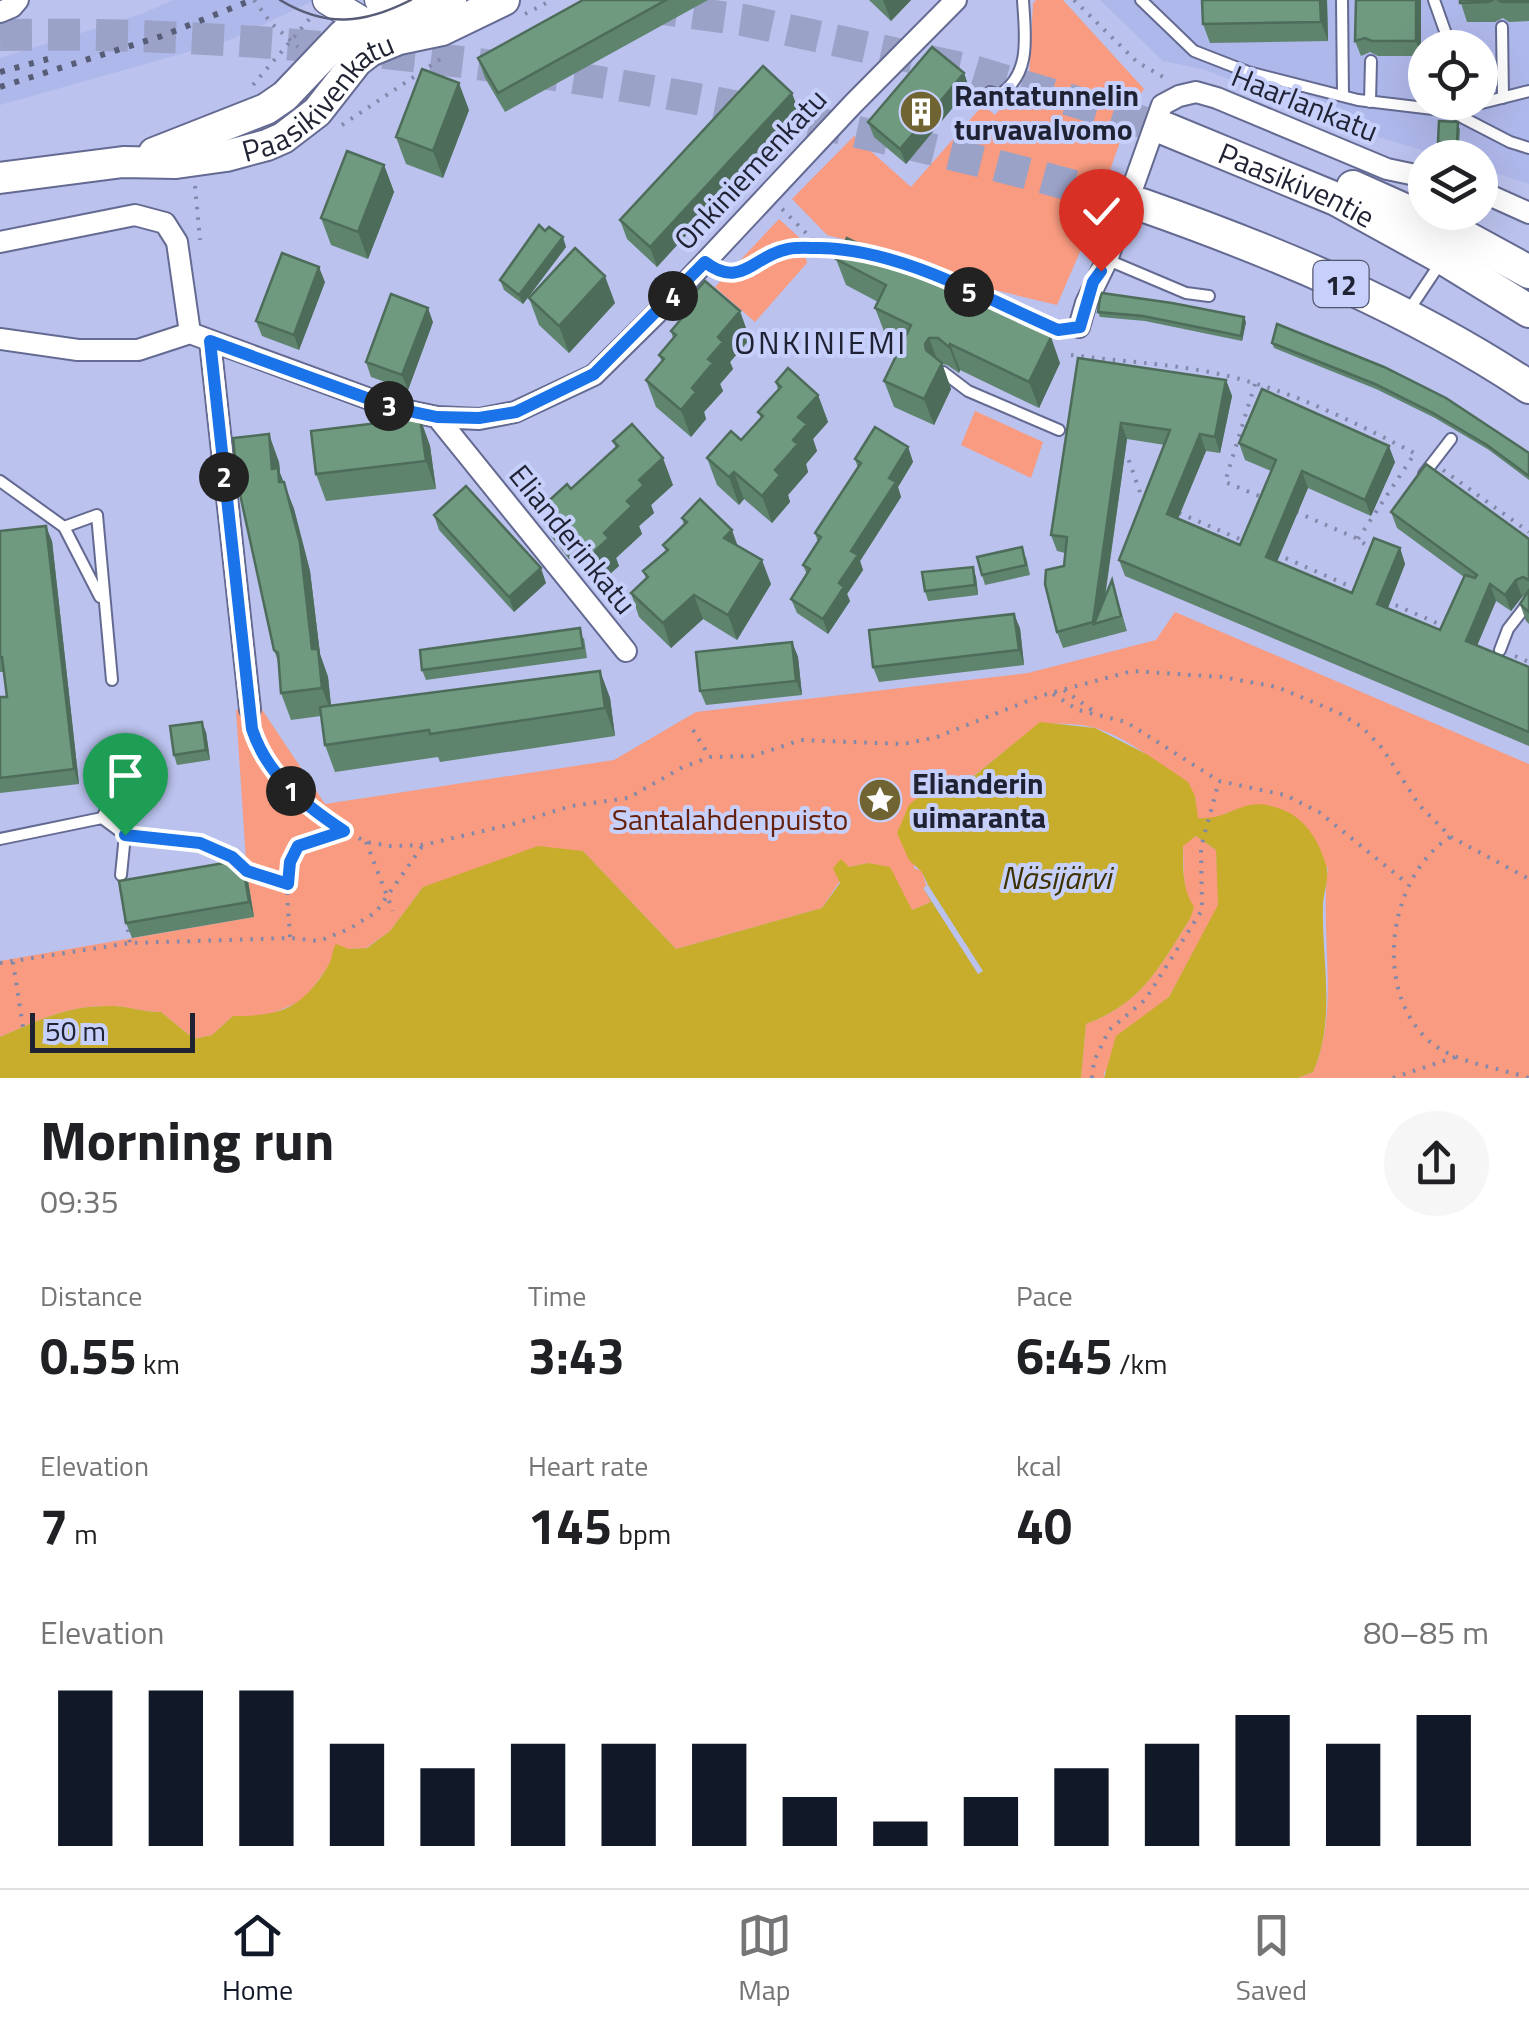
<!DOCTYPE html>
<meta charset="utf-8">
<style>
body{margin:0;font-family:"Titillium Web",sans-serif;background:#f6f6f6;color:#202124;height:100vh;display:flex;flex-direction:column;font-size:38px;white-space:nowrap}
*{box-sizing:border-box;margin:0}
p{font-size:32px;color:#757577}
.icon{flex:none;width:55px;height:55px;fill:none;stroke:currentColor;stroke-width:2;stroke-linecap:round;stroke-linejoin:round}
.map{position:relative;height:1078px;overflow:hidden}
.details{display:flex;flex-direction:column;background:#fff;flex:1}
.details>*{flex:none}
.tools{position:absolute;left:1408px;top:30px;display:grid;gap:20px}
.tools a{display:grid;place-items:center;width:90px;height:90px;border-radius:50%;background:#fff;box-shadow:0 10px 40px #0002;font-size:50px}
.scale{position:absolute;left:30px;bottom:25px;width:165px;box-sizing:border-box;padding-left:10px;border:5px solid #1f2232;border-top:0;font-size:28px;line-height:35px;white-space:nowrap;color:#1f2232;-webkit-text-stroke:8px #c7cffb;paint-order:stroke}
.pin{position:absolute;display:grid;place-items:center;width:85px;height:85px;color:#fff;margin:-102px -42px;border-radius:50% 50% 50% 0;rotate:-45deg;box-shadow:0 0 10px #0007}
.pin .icon{rotate:45deg}
.km{position:absolute;width:50px;height:50px;margin:-25px;border-radius:50%;background:#222;color:#fff;font-size:28px;line-height:50px;text-align:center}
.round{display:grid;place-items:center;flex:none;width:105px;height:105px;border-radius:52px;background:#f6f6f6}
.head{display:flex;align-items:center;justify-content:space-between;height:170px;padding:0 40px}
h1{font-size:55px;font-weight:700;line-height:75px}
.stats{display:grid;grid-template-columns:repeat(3,1fr);gap:15px;height:170px;padding:10px 40px}
.stats div{display:grid;align-content:center}
.stats b{font-size:50px;font-weight:700}
.stats small{font-size:28px;font-weight:400}
.stats p{font-size:28px}
.chart{height:280px;padding:20px 40px}
.chart p{display:flex;justify-content:space-between}
.chart svg{width:100%;height:180px;margin-top:10px;stroke:#111827;stroke-width:6}
.tabs{display:flex;justify-content:space-around;align-items:center;height:140px;border-top:2px solid #e0e0e0;background:#fff;font-size:28px;color:#757577}
.tabs a{display:grid;justify-items:center;gap:5px}
.tabs .selected{color:#111827}
.map>svg:first-child{display:block}
.built{fill:#afb8ea;fill-rule:evenodd}
.green{fill:#f89b80}
.water{fill:#c7ad2b}
.pier{fill:#bac2ed}
.lines{fill:none;stroke-linecap:round;stroke-linejoin:round}
.trunk-tunnel{stroke:#9ba2c8;stroke-width:32;stroke-dasharray:32 16;stroke-linecap:butt}
.service-casing{stroke:#646a91;stroke-width:14}
.minor-casing{stroke:#646a91;stroke-width:24}
.secondary-casing{stroke:#646a91;stroke-width:31}
.primary-casing{stroke:#646a91;stroke-width:34}
.trunk-casing{stroke:#646a91;stroke-width:36}
.path{stroke:#8188a9;stroke-width:4;stroke-dasharray:2.5 8;stroke-linecap:butt}
.service{stroke:#fff;stroke-width:10}
.minor{stroke:#fff;stroke-width:20}
.secondary{stroke:#fff;stroke-width:28}
.primary{stroke:#fff;stroke-width:30}
.trunk{stroke:#fff;stroke-width:32}
.tram{stroke:#585d77;stroke-width:2.5}
.rail{stroke:#585d77;stroke-width:6;stroke-dasharray:5 10;stroke-linecap:butt}
.wall{fill:#5f846e}
.shaded-wall{fill:#4e6c5a}
.building{fill:#6f9a80;stroke:#4e6c5a;stroke-width:2.5}
.route-casing{stroke:#fff;stroke-width:20}
.route{stroke:#1a73e8;stroke-width:12}
.labels{text-anchor:middle;dominant-baseline:central;stroke-width:8;stroke-linejoin:round;paint-order:stroke}
.shield{fill:#c7cffb;stroke:#51566e;stroke-width:2.5}
.shield-label{font-size:28px;font-weight:bold;fill:#1f2232}
.poi-label{font-size:30px;font-weight:bold;fill:#1f2232;stroke:#c7cffb;text-anchor:start}
.street-label{font-size:30px;fill:#1f2232;stroke:#c7cffb}
.park-label{font-size:30px;fill:#65210b;stroke:#c7cffb}
.neighbourhood-label{font-size:32px;letter-spacing:2.5px;fill:#1f2232;stroke:#c7cffb}
.water-label{font-size:32px;font-style:italic;fill:#3e3300;stroke:#c7cffb}
</style>
<div class="map">
<svg width="1529" height="1078" viewBox="0 0 1529 1078">
<rect width="100%" height="100%" fill="#bac2ed"/>
<path class="built" d="M173,0H315L230,40L0,105V58L142,14Z
M1100,0H1529V184L1480,168V158L1445,157L1365,133L1206,70L1163,61ZM1425,48H1480V102H1425Z"/>
<path class="green" d="M1036,0H1063L1144,89L1133,104L1089,231L1057,305L978,286L885,250L827,235L792,199L854,136L911,187L983,105L995,115L1029,77L1033,3Z
M779,219L802,240L807,263L755,322L715,287Z
M975,411L1043,442L1031,478L961,445Z
M1175,612L1529,764V1078H1298L1313,1072C1341,1009 1319,934 1328,868L1226,813L1218,820L1197,818L1195,796C1166,769 1135,741 1096,728C1079,723 1058,724 1040,723L962,785H933L914,868L922,871L931,902L912,910L868,863L849,867L822,908L676,949L583,851L423,887L390,931L366,948L348,949L332,961L304,1000L266,1016H233L212,1035L194,1039L161,1012C142,1012 131,1007 114,1006C67,1005 42,1019 0,1037V961L254,917L247,875L236,710L261,708L325,804L614,760L696,712L1028,673L1156,640Z
M1196,836L1216,850L1219,905L1169,997L1144,1017L1104,1073V1078H1081L1086,1024C1143,1003 1159,967 1190,919L1184,877L1183,845Z"/>
<path class="water" d="M1040,722L1095,728L1148,755L1188,782L1195,796L1198,818C1231,821 1241,795 1278,808C1304,816 1319,840 1326,865C1330,876 1324,891 1323,903C1321,960 1337,1018 1313,1072L1298,1078H1104L1116,1036L1169,997L1218,905L1216,850L1196,836L1183,846C1183,867 1182,889 1194,907L1190,919C1159,967 1143,1003 1086,1024L1081,1078H0V1037C42,1019 67,1005 114,1006C131,1007 142,1012 161,1012L194,1039L212,1035L233,1016C281,1016 302,1009 328,966C333,959 331,952 336,944L348,949L367,948L390,931L423,887L538,846L583,851L676,949L822,908L840,883L833,868L841,859L849,867L868,863L890,867L912,910L931,902L923,888L928,885L922,872L909,860L897,833L909,805L933,785H963Z"/>
<path class="pier" d="M928,885L983,971L978,974L923,888Z"/>
<g class="lines">
<path class="trunk-tunnel" d="M598,0L743,20L970,70L1166,129
M0,35C382,29 776,100 1142,205"/>
<g class="service-casing">
<path id="service" d="M1141,0L1194,51L1248,72L1358,100L1450,111L1510,142L1529,148
M1342,0L1343,96
M1434,0L1451,48
M1502,27L1503,98
M990,92L999,95C1032,74 1025,35 1023,0
M1370,102L1371,61
M1450,102V111L1529,91
M1108,260L1186,293L1209,296
M904,264L1058,330L1078,327
M1409,310L1441,262
M943,372L968,391L1059,430
M1424,474L1451,439
M0,481L64,527L100,597
M64,527L97,515L112,680
M1500,650L1508,629L1529,602
M102,818L109,804L105,756
M0,839L102,818L125,835L201,843L232,857
M121,875L125,835"/>
</g>
<g class="minor-casing">
<path id="minor" d="M0,12L12,7L18,0
M1480,191L1529,213
M0,242L135,215L165,223L177,242L190,333
M1079,327L1086,303L1107,260L1162,105L1179,96L1196,92L1217,98L1387,169L1425,177
M0,339L78,350H138L190,333L394,408L437,417L479,419L515,412L594,375L662,308L853,104L956,0
M210,341L250,709
M437,417L626,651"/>
</g>
<g class="secondary-casing">
<path id="secondary" d="M327,0L370,26L387,30
M379,0L429,8"/>
</g>
<g class="primary-casing">
<g id="primary">
<path d="M154,153L266,109L285,96L343,35L451,0"/>
<path id="s1" d="M0,178L123,162L176,163L226,156L267,145L283,138L317,112L357,61L370,51L399,39L442,30L504,0"/>
</g>
</g>
<g class="trunk-casing">
<g id="trunk">
<path id="s2" d="M1166,129L1336,199L1443,258L1529,311"/>
<path d="M1353,187L1467,238L1529,272"/>
<path d="M1142,205C1276,252 1410,308 1529,387"/>
</g>
</g>
<path class="path" d="M254,0L271,23L298,47
M1074,0L1137,62L1165,78
M525,14L552,0
M253,85L312,16
M342,125L442,58
M195,186L200,240
M782,209L821,248
M722,273L750,269L787,249L841,250
M1071,355C1124,362 1181,364 1232,377C1297,393 1360,425 1418,455
M1255,384L1225,482L1264,498
M1122,454L1127,455L1142,498L1147,500
M1443,470L1529,532
M1296,512L1356,538L1372,549
M1179,513L1244,541
M1358,539L1415,453
M1276,554L1354,588
M1386,601L1446,627
M1515,656L1529,662
M1064,690L1096,713
M1053,694L1078,710L1126,722L1219,781L1285,795L1319,812L1408,884
M252,729L258,749L274,773L303,803L327,820L366,842L391,846L423,845L513,824L571,806L628,798L683,767L710,757L753,756L801,740L903,744L937,737L1040,696L1132,671L1222,677L1277,687L1339,713L1362,727L1382,748L1420,806L1451,837L1529,879
M693,730L710,757
M1450,837C1388,877 1372,990 1429,1041C1454,1063 1497,1067 1529,1078
M366,842L393,911
M243,867L287,884
M121,888L130,943
M290,937C288,905 283,875 298,847L344,831
M13,962L23,1027
M0,963L130,943L290,938L319,941L349,929L376,912L423,845
M1092,1078L1094,1061L1109,1030L1145,1000L1202,910L1201,847L1219,781
M1393,1078L1455,1057"/>
<use href="#service" class="service"/>
<use href="#minor" class="minor"/>
<use href="#secondary" class="secondary"/>
<use href="#primary" class="primary"/>
<use href="#trunk" class="trunk"/>
<path class="tram" d="M280,0C326,28 364,24 411,0"/>
<path class="rail" d="M0,72L48,59
M0,87L162,36L252,0"/>
</g>
<path class="wall" d="M583,0H708L505,112L485,78L478,58Z
M869,0H911L891,21Z
M1327,0L1328,41L1210,43L1203,24Z
M1356,0H1421V56H1378L1370,52L1361,56L1355,41Z
M1460,0H1529V21L1509,22L1503,18L1495,22H1467Z
M964,73L969,88L906,164L874,137L868,122Z
M469,110L443,178L406,164L396,137Z
M799,112L657,267L627,239L620,220Z
M1460,128L1459,148L1440,147L1438,142Z
M384,165L394,192L368,259L331,245L321,218Z
M545,231L566,247L523,304L504,290L500,280Z
M836,259L1060,363L1039,408L960,370L959,373L947,365L942,364L951,389L934,425L894,407L884,381L902,343L885,334L875,308L878,302L846,285Z
M325,282L299,350L262,336L256,321Z
M529,298L615,303L569,353L539,325Z
M687,301L750,339L730,362L733,369L720,384L723,391L704,412L706,419L691,437L656,407L646,380L662,362L659,355L673,338L671,331L690,308Z
M1098,312L1246,322L1242,341L1145,321L1100,317Z
M433,322L408,390L371,377L366,362Z
M1277,324L1529,453V480L1489,450L1435,418L1376,389L1274,348L1272,343Z
M1078,358L1226,380L1232,396L1220,453L1206,451L1178,519L1240,545L1271,471L1245,460L1239,443L1395,462L1371,516L1308,488L1277,562L1352,593L1400,548L1405,564L1388,608L1440,630L1464,577L1397,528L1391,512L1529,539V624L1526,621L1520,604L1526,595L1522,597L1511,611L1496,601L1477,646L1529,667V746L1125,576L1119,560L1165,445L1127,439L1105,598L1112,580L1127,631L1063,648L1057,632L1065,553L1057,551L1051,535Z
M776,382L818,395L828,422L813,439L817,451L806,464L808,472L788,495L790,502L772,523L744,499L739,505L717,485L707,458L741,440L761,418L758,412L778,390Z
M420,418L430,446L436,489L326,501L316,474Z
M613,441L673,485L651,505L654,513L639,526L642,534L616,558L619,566L603,580L577,552L569,559L551,536L541,508L571,489L616,448Z
M908,447L913,462L898,487L901,497L860,561L863,570L847,594L850,601L828,634L797,613L791,599L807,575L803,565L818,542L815,533L858,468L855,459Z
M279,462L280,473L294,509L310,571L320,654L328,677L331,706L600,671L610,698L615,736L440,762L438,757L335,772L325,745L321,716L291,720L281,693L279,664L274,650Z
M434,515L546,583L514,612L439,530Z
M682,518L738,546L771,584L737,640L703,619L671,648L639,617L631,593L646,578L643,571L666,551L663,545L684,525Z
M0,531L52,541L79,784L0,793V697H7L4,672H0Z
M1026,557L1030,575L985,585L982,575Z
M976,577L978,595L928,601L925,591Z
M1020,628L1024,665L879,682L873,667Z
M584,638L587,658L426,680L422,670Z
M792,642L798,657L802,695L706,705L700,691Z
M206,732L210,760L177,765L174,755Z
M247,875L254,917L132,938L126,923Z"/>
<path class="shaded-wall" d="M883,0H911L891,21Z
M1320,0H1327L1328,41L1321,22Z
M1416,0H1421V56L1416,41Z
M964,73L969,88L906,164L900,149Z
M459,83L469,110L443,178L433,151Z
M792,93L799,112L657,267L650,247Z
M384,165L394,192L368,259L358,232Z
M563,237L566,247L523,304L519,295Z
M319,267L325,282L299,350L294,335Z
M605,276L615,303L569,353L559,326Z
M428,308L433,322L408,390L402,375Z
M740,311L750,339L730,362L733,369L720,384L723,391L704,412L706,419L691,437L681,410L718,337Z
M1244,317L1246,322L1242,341L1241,336Z
M1051,337L1060,363L1039,408L1029,382Z
M929,338L939,364L942,363L951,389L934,425L924,399L925,344Z
M950,344L960,370L959,373L949,347Z
M1226,380L1232,396L1220,453L1215,437Z
M818,395L828,422L813,439L817,451L806,464L808,472L788,495L790,502L772,523L762,496L793,440L798,417Z
M420,418L430,446L436,489L426,461Z
M1121,423L1127,439L1101,622L1094,624Z
M269,434L279,462L280,473L294,509L310,571L320,654L328,677L332,715L322,688L312,649L272,469Z
M1200,434L1206,451L1173,530L1167,514Z
M1389,446L1395,462L1371,516L1365,500Z
M908,447L913,462L898,487L901,497L860,561L863,570L847,594L850,601L828,634L823,619L851,551L889,478Z
M663,458L673,485L651,505L654,513L639,526L642,534L616,558L619,566L603,580L593,553L604,533L627,501L639,480Z
M1302,471L1308,488L1272,573L1266,557Z
M734,472L744,499L739,505L729,477Z
M567,524L577,552L569,559L559,532Z
M46,526L52,541L79,784L74,769Z
M732,530L741,555L724,538Z
M1400,548L1405,564L1383,620L1377,604Z
M762,560L771,584L737,640L728,615Z
M973,567L976,577L978,595L975,585Z
M541,568L546,583L514,612L509,597Z
M1516,580L1522,597L1511,611L1505,595Z
M1490,584L1496,601L1472,657L1466,641Z
M694,595L703,619L671,648L663,623Z
M1014,614L1020,628L1024,665L1019,650Z
M792,642L798,657L802,695L796,681Z
M600,671L610,698L615,736L605,708Z
M202,722L206,732L210,760L206,750Z
M242,860L247,875L254,917L249,902Z"/>
<path class="building" d="M583,0H666L498,93L478,58Z
M1202,0H1320L1321,22L1203,24Z
M1356,0H1416V41H1372L1365,38L1355,41Z
M1460,0H1493L1488,2L1460,3Z
M1498,0H1529V2H1502Z
M932,47L964,73L900,149L868,122Z
M763,66L792,93L650,247L620,220Z
M422,69L459,83L433,151L396,137Z
M1439,121L1458,122L1457,143L1438,142Z
M347,151L384,165L358,232L321,218Z
M539,225L545,231L549,227L563,237L519,295L500,280Z
M847,238L1051,337L1029,382L950,344L949,347L938,338H929L925,344L926,350L942,363L924,399L884,381L911,325L875,308L886,285L836,259Z
M575,248L605,276L559,326L529,298Z
M282,253L319,267L294,335L256,321Z
M705,281L740,311L718,337L723,342L708,359L713,363L692,388L696,392L681,410L646,380L664,359L659,355L676,335L671,331L692,306L687,301Z
M1102,293L1172,303L1244,317L1241,336L1143,316L1098,312L1100,298Z
M391,294L428,308L402,375L366,362Z
M1277,324L1384,367L1446,398L1529,453V476L1487,445L1433,413L1375,384L1272,343Z
M1078,358L1226,380L1215,437L1200,434L1167,514L1240,545L1276,460L1239,443L1262,389L1389,446L1365,500L1302,471L1266,557L1352,593L1374,538L1400,548L1377,604L1440,630L1465,575L1475,578L1477,575L1391,512L1426,464L1529,539V580L1523,577L1516,580L1505,595L1490,584L1466,641L1529,667V732L1119,560L1170,430L1121,423L1093,622L1057,632L1045,584L1046,570L1064,566L1067,537L1051,535Z
M788,368L818,395L798,417L807,424L793,440L798,444L775,470L780,475L762,496L734,472L729,477L707,458L731,431L741,440L763,416L758,412L781,387L776,382Z
M420,418L426,461L316,474L311,431Z
M632,424L663,458L639,480L644,485L627,501L632,506L604,533L609,538L593,553L567,524L559,532L541,508L567,484L571,489L618,446L613,441Z
M875,427L908,447L889,478L896,482L851,551L858,555L839,583L844,587L823,619L791,599L810,569L803,565L821,537L815,533L861,463L855,459Z
M269,434L272,469L278,468L279,482H284L300,543L312,649H318L322,688L281,693L278,653L274,650L238,485L233,438Z
M466,486L541,568L509,597L434,515Z
M700,499L732,530L724,538L762,560L728,615L694,595L663,623L631,593L648,577L643,571L668,550L663,545L687,522L682,518Z
M46,526L74,769L0,778V697H7L2,657H0V531Z
M1022,547L1026,565L982,575L977,557Z
M973,567L975,585L925,591L922,572Z
M1112,580L1121,616L1094,624Z
M1529,590V612L1520,604Z
M1014,614L1019,650L873,667L869,630Z
M580,628L583,648L422,670L420,650Z
M792,642L796,681L700,691L696,652Z
M600,671L605,708L430,734L429,730L325,745L320,707Z
M202,722L206,750L174,755L170,726Z
M242,860L249,902L126,923L119,881Z"/>
<g class="lines">
<g class="route-casing">
<path id="route" d="M125,835L200,843L232,857L247,871L288,884L290,862L298,846L344,831C304,805 267,775 252,729L210,341L394,408L437,417L479,418L516,412L594,374L705,262C741,290 754,255 788,249C798,247 809,248 819,248C900,249 984,298 1058,330L1080,327L1093,282L1101,271"/>
</g>
<use href="#route" class="route"/>
</g>
<defs>
<g id="building-disc" transform="scale(2.25)"><circle r="9.5" fill="#706532" stroke="#c7cffb"/><path d="M-4-6H4V6H1V3H-1V6H-4ZM-2.5-4.3h1.7v1.8h-1.7ZM.8-4.3h1.7v1.8H.8ZM-2.5-1h1.7V.8h-1.7ZM.8-1h1.7V.8H.8Z" fill="#fff"/></g>
<g id="sight-disc" transform="scale(2.25)"><circle r="9.5" fill="#706532" stroke="#c7cffb"/><path d="M0-6L1.8-2.2L6-1.7L2.9 1.2L3.7 5.4L0 3.3L-3.7 5.4L-2.9 1.2L-6-1.7L-1.8-2.2Z" fill="#fff"/></g>
</defs>
<g fill-rule="evenodd">
<use href="#building-disc" x="921" y="112"/>
<use href="#sight-disc" x="880" y="800"/>
</g>
<g class="labels">
<rect class="shield" x="1313.5" y="261" width="55" height="46" rx="8"/>
<g class="shield-label">
<text x="1341" y="284">12</text>
</g>
<g class="poi-label">
<text x="954" y="95">Rantatunnelin<tspan x="954" dy="34">turvavalvomo</tspan></text>
<text x="912" y="783">Elianderin<tspan x="912" dy="34">uimaranta</tspan></text>
</g>
<g class="street-label">
<text stroke="none"><textPath href="#s1" startOffset="340">Paasikivenkatu</textPath></text>
<text transform="translate(1305 103) rotate(22)">Haarlankatu</text>
<text transform="translate(750 169) rotate(-47)">Onkiniemenkatu</text>
<text stroke="none"><textPath href="#s2" startOffset="142">Paasikiventie</textPath></text>
<text transform="translate(573 539) rotate(51)">Elianderinkatu</text>
</g>
<g class="park-label">
<text x="730" y="819">Santalahdenpuisto</text>
</g>
<g class="neighbourhood-label">
<text x="821" y="342">ONKINIEMI</text>
</g>
<g class="water-label">
<text x="1056" y="877">Näsijärvi</text>
</g>
</g>
</svg>
<div class="tools">
<a><svg class="icon" aria-label="locate" viewBox="0 0 24 24"><circle cx="12" cy="12" r="6"/><path d="M12 2v4M12 18v4M2 12h4M18 12h4"/></svg></a>
<a><svg class="icon" aria-label="layers" viewBox="0 0 24 24"><path d="M12 4l9 5-9 5-9-5zM3 14l9 5 9-5"/></svg></a>
</div>
<div class="scale">50 m</div>
<div class="pin" style="left:125px;top:835px;background:#1e9e55"><svg class="icon" aria-label="arrive" viewBox="0 0 24 24"><path d="M6 21V4h12l-3 4 3 4H6"/></svg></div>
<div class="pin" style="left:1101px;top:271px;background:#d93025"><svg class="icon" aria-label="check" viewBox="0 0 24 24"><path d="M5 12l5 5 9-10"/></svg></div>
<b class="km" style="left:291px;top:791px">1</b>
<b class="km" style="left:224px;top:477px">2</b>
<b class="km" style="left:389px;top:406px">3</b>
<b class="km" style="left:673px;top:296px">4</b>
<b class="km" style="left:969px;top:292px">5</b>
</div>
<section class="details">
<div class="head"><div><h1>Morning run</h1><p>09:35</p></div><a class="round"><svg class="icon" aria-label="share" viewBox="0 0 24 24"><path d="M12 15V3M7 8l5-5 5 5M5 13v7h14v-7"/></svg></a></div>
<div class="stats">
<div><p>Distance</p><b>0.55<small> km</small></b></div>
<div><p>Time</p><b>3:43</b></div>
<div><p>Pace</p><b>6:45<small> /km</small></b></div>
</div>
<div class="stats">
<div><p>Elevation</p><b>7<small> m</small></b></div>
<div><p>Heart rate</p><b>145<small> bpm</small></b></div>
<div><p>kcal</p><b>40</b></div>
</div>
<div class="chart"><p><span>Elevation</span>80–85 m</p>
<svg viewBox="0 0 160 44" preserveAspectRatio="none"><path d="M5 44V6M15 44V6M25 44V6M35 44V19M45 44V25M55 44V19M65 44V19M75 44V19M85 44V32M95 44V38M105 44V32M115 44V25M125 44V19M135 44V12M145 44V19M155 44V12"/></svg>
</div>
</section>
<nav class="tabs">
<a class="selected"><svg class="icon" aria-label="home" viewBox="0 0 24 24"><path d="M3 11l9-7 9 7M6 9v11h12V9"/></svg>Home</a>
<a><svg class="icon" aria-label="map" viewBox="0 0 24 24"><path d="M3 6l6-2 6 2 6-2v14l-6 2-6-2-6 2zM9 4v14M15 6v14"/></svg>Map</a>
<a><svg class="icon" aria-label="saved" viewBox="0 0 24 24"><path d="M7 4h10v16l-5-4-5 4z"/></svg>Saved</a>
</nav>
